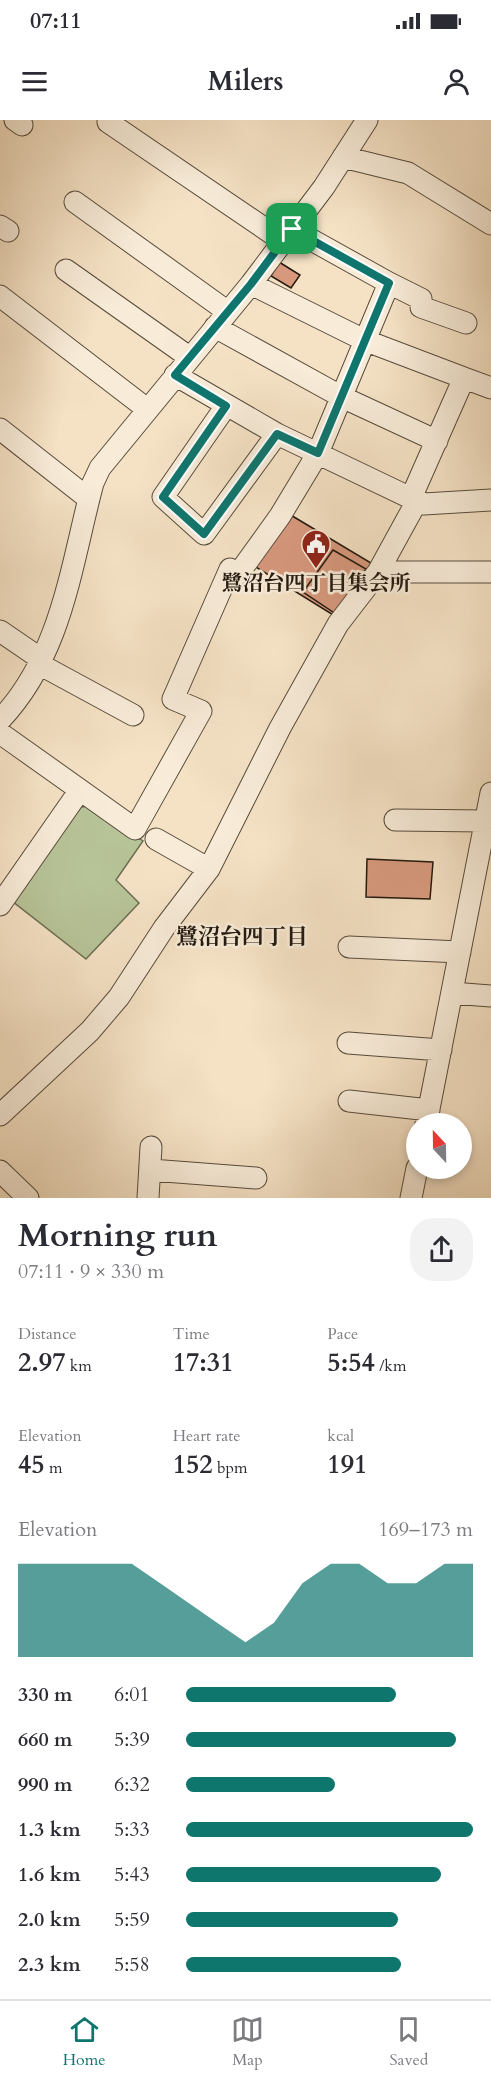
<!DOCTYPE html>
<meta charset="utf-8">
<style>
body{margin:0;font-family:Cardo,"Noto Serif JP",serif;background:#f2f2f3;color:#2b2b33;height:100vh;display:flex;flex-direction:column;font-size:22px;white-space:nowrap}
*{box-sizing:border-box;margin:0}
p{font-size:20px;color:#7c7c81}
.icon{flex:none;width:33px;height:33px;fill:none;stroke:currentColor;stroke-width:2;stroke-linecap:round;stroke-linejoin:round}
.map{position:relative;height:1078px;overflow:hidden}
.side{display:flex;flex-direction:column;background:#fff;flex:1}
.side>*{flex:none}
.needle{width:39px;rotate:338deg}
.controls{position:absolute;left:406px;top:993px;display:grid;gap:12px}
.controls a{display:grid;place-items:center;width:66px;height:66px;border-radius:50%;background:#fff;box-shadow:0 3px 9px #0003;font-size:30px}
.pin{position:absolute;display:grid;place-items:center;width:51px;height:51px;color:#fff;margin:-26px;border-radius:12px;box-shadow:0 3px 9px #0006}
.round{display:grid;place-items:center;flex:none;width:63px;height:63px;border-radius:24px;background:#f2f2f3}
.summary{display:flex;align-items:center;justify-content:space-between;height:102px;padding:0 18px}
h1{font-size:33px;font-weight:700;line-height:45px}
.stats{display:grid;grid-template-columns:repeat(3,1fr);gap:9px;height:102px;padding:6px 18px}
.stats div{display:grid;align-content:center}
.stats b{font-size:26px;font-weight:700}
.stats small{font-size:16px;font-weight:400}
.stats p{font-size:16px}
.chart{height:168px;padding:12px 18px}
.chart p{display:flex;justify-content:space-between}
.chart svg{width:100%;height:108px;margin-top:6px;fill:#0f766e;opacity:.7}
ul{padding:0 18px;list-style:none;font-size:20px}
li{display:grid;grid-template-columns:96px 72px 1fr;align-items:center;height:45px}
li i{height:15px;border-radius:8px;background:#0f766e}
.status{display:flex;justify-content:space-between;align-items:center;height:42px;padding:0 30px;background:#fff;direction:ltr}
.status svg{height:16px;fill:currentColor}
header{display:flex;justify-content:space-between;align-items:center;height:78px;padding:0 18px;background:#fff;font-size:27px;font-weight:700}
.tab-bar{display:flex;justify-content:space-around;align-items:center;height:84px;border-top:2px solid #e1e1e2;background:#fff;font-size:16px;color:#7c7c81}
.tab-bar a{display:grid;justify-items:center;gap:3px}
.tab-bar .selected{color:#0f766e}
.map>svg:first-child{display:block}
.green{fill:#b7c498;stroke:#6c6e54;stroke-width:1.5}
.building{fill:#d7987d;stroke:#22190f;stroke-width:1.5}
.lines{fill:none;stroke-linecap:round;stroke-linejoin:round}
.minor-casing{stroke:#574b3c;stroke-width:23}
.minor{stroke:#f8ecd9;stroke-width:21}
.route-casing{stroke:#fff;stroke-width:12}
.route{stroke:#0f766e;stroke-width:8}
.labels{text-anchor:middle;dominant-baseline:central;stroke-width:5;stroke-linejoin:round;paint-order:stroke}
.poi-label{font-size:21px;font-weight:bold;fill:#22190f;stroke:#f8ecd9}
.neighbourhood-label{font-size:22px;font-weight:bold;fill:#22190f;stroke:#f8ecd9}
</style>
<div class="status"><b>07:11</b><svg viewBox="0 0 49 12"><path d="M0 12V9h3v3zM5 12V6h3v6zM10 12V3h3v9zM15 12V0h3v12zM26 1h20v11H26zM47 4h2v5h-2z"/></svg></div>
<header><svg class="icon" aria-label="menu" viewBox="0 0 24 24"><path d="M4 6h16M4 12h16M4 18h16"/></svg>Milers<svg class="icon" aria-label="person" viewBox="0 0 24 24"><circle cx="12" cy="8" r="4"/><path d="M4 21q1-7 8-7t8 7"/></svg></header>
<div class="map">
<svg width="491" height="1078" viewBox="0 0 491 1078">
<rect width="100%" height="100%" fill="#f5e2c5"/>
<filter id="stains"><feTurbulence type="fractalNoise" baseFrequency=".00333" numOctaves="4"/><feColorMatrix values="0 0 0 0 .2 0 0 0 0 .09 0 0 0 0 .02 0 0 0 .5 -.17"/></filter>
<radialGradient id="worn" r=".72"><stop offset=".6" stop-color="#630" stop-opacity="0"/><stop offset="1" stop-color="#630" stop-opacity=".3"/></radialGradient>
<path class="green" d="M91,686L143,721L116,760L139,783L86,839L12,781L81,687Z"/>
<path class="building" d="M279,142L300,155L291,168L271,156Z
M289,394L376,446L338,498L251,444Z
M333,430L366,449L336,494L303,472Z
M367,739L433,742L430,779L366,777Z"/>
<g class="lines">
<g class="minor-casing">
<path id="minor" d="M15,0L22,5
M108,2L283,121
M343,37L408,53L491,104
M75,82L228,192
M0,106L8,111
M66,150L189,237
M389,163L421,179V187L466,203
M251,164L364,220L464,258L411,378
M0,176L147,289
M215,207L342,277L437,321
M175,255L277,314L417,381L424,384L491,380
M464,258L491,268
M226,286L163,377L204,414L277,314
M0,309L89,379
M378,452L417,381
M0,511L41,539
M39,544L133,595
M0,600C62,535 71,445 93,363L100,348L251,164L324,67L367,0
M0,613L135,709L201,591L173,579L230,449L239,453L280,396L318,333L389,163L292,109
M395,700L484,701
M156,719L209,749
M0,785L80,670
M349,827L460,832
M452,873L491,876
M348,923L441,930
M349,981L429,990
M0,995L90,911L119,877L164,808L209,749L280,608L338,504L378,452H491
M426,1004L491,673
M151,1050L256,1058
M0,1051L28,1078
M148,1078L151,1027
M411,1078L417,1048"/>
</g>
<use href="#minor" class="minor"/>
</g>
<g class="lines">
<g class="route-casing">
<path id="route" d="M292,109L389,163L318,333L277,314L204,414L163,377L226,286L175,255L251,164Z"/>
</g>
<use href="#route" class="route"/>
</g>
<defs>
<g id="civic-pin" transform="scale(1.5)"><path d="M0 17L-7.5 6A9.5 9.5 0 1 1 7.5 6Z" fill="#8f2418" stroke="#f8ecd9"/><path d="M-.6-6.5H3V-4.5H.6V-3L4-1V1h2V6H-6V1h2V-1L-.6-3ZM-1.2 2.5V6h2.4V2.5Z" fill="#fff"/></g>
</defs>
<g fill-rule="evenodd">
<use href="#civic-pin" x="316" y="424"/>
</g>
<g class="labels">
<g class="poi-label">
<text x="316" y="463">鷺沼台四丁目集会所</text>
</g>
<g class="neighbourhood-label">
<text x="242" y="817">鷺沼台四丁目</text>
</g>
</g>
<rect width="100%" height="100%" filter="url(#stains)"/>
<rect width="100%" height="100%" fill="url(#worn)"/>
</svg>
<div class="controls">
<a><svg class="needle" viewBox="-14 -14 28 28"><path d="M0-13l5 13h-10z" fill="#e53935"/><path d="M0 13l5-13h-10z" fill="#7c7c81"/></svg></a>
</div>
<div class="pin" style="left:292px;top:109px;background:#1e9e55"><svg class="icon" aria-label="arrive" viewBox="0 0 24 24"><path d="M6 21V4h12l-3 4 3 4H6"/></svg></div>
</div>
<section class="side">
<div class="summary"><div><h1>Morning run</h1><p>07:11 · 9 × 330 m</p></div><a class="round"><svg class="icon" aria-label="share" viewBox="0 0 24 24"><path d="M12 15V3M7 8l5-5 5 5M5 13v7h14v-7"/></svg></a></div>
<div class="stats">
<div><p>Distance</p><b>2.97<small> km</small></b></div>
<div><p>Time</p><b>17:31</b></div>
<div><p>Pace</p><b>5:54<small> /km</small></b></div>
</div>
<div class="stats">
<div><p>Elevation</p><b>45<small> m</small></b></div>
<div><p>Heart rate</p><b>152<small> bpm</small></b></div>
<div><p>kcal</p><b>191</b></div>
</div>
<div class="chart"><p><span>Elevation</span>169–173 m</p>
<svg viewBox="0 0 160 44" preserveAspectRatio="none"><path d="M0 44V6L10 6L20 6L30 6L40 6L50 14L60 22L70 30L80 38L90 30L100 14L110 6L120 6L130 14L140 14L150 6L160 6V44z"/></svg>
</div>
<ul>
<li><b>330 m</b>6:01<i style="width:73%"></i></li>
<li><b>660 m</b>5:39<i style="width:94%"></i></li>
<li><b>990 m</b>6:32<i style="width:52%"></i></li>
<li><b>1.3 km</b>5:33<i style="width:100%"></i></li>
<li><b>1.6 km</b>5:43<i style="width:89%"></i></li>
<li><b>2.0 km</b>5:59<i style="width:74%"></i></li>
<li><b>2.3 km</b>5:58<i style="width:75%"></i></li>
</ul>
</section>
<nav class="tab-bar">
<a class="selected"><svg class="icon" aria-label="home" viewBox="0 0 24 24"><path d="M3 11l9-7 9 7M6 9v11h12V9"/></svg>Home</a>
<a><svg class="icon" aria-label="map" viewBox="0 0 24 24"><path d="M3 6l6-2 6 2 6-2v14l-6 2-6-2-6 2zM9 4v14M15 6v14"/></svg>Map</a>
<a><svg class="icon" aria-label="saved" viewBox="0 0 24 24"><path d="M7 4h10v16l-5-4-5 4z"/></svg>Saved</a>
</nav>
